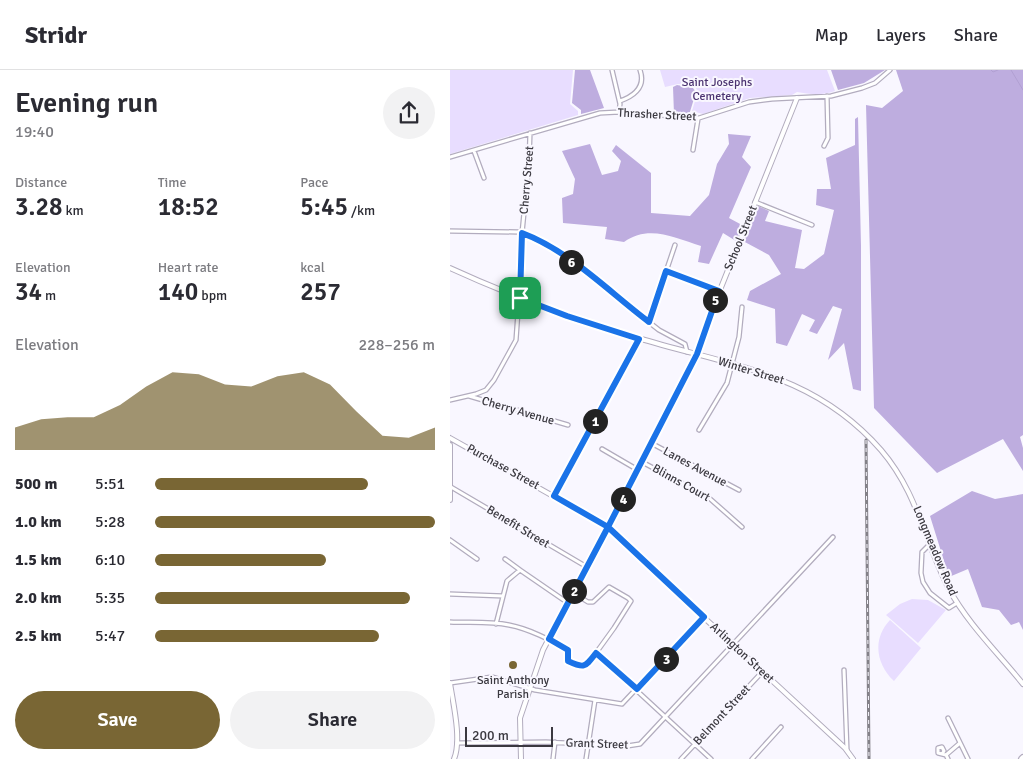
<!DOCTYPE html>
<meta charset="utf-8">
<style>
body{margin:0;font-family:Signika,sans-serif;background:#f2f2f3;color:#2b2b33;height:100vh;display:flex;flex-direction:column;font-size:19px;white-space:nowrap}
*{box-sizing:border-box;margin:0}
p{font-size:16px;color:#7c7c81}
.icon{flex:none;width:28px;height:28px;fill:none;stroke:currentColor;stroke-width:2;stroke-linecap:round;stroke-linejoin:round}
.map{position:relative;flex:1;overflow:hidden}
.panel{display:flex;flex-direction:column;background:#fff;width:450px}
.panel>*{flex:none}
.scale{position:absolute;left:15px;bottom:12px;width:88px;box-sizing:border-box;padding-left:5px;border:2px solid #3b3940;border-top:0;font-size:14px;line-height:18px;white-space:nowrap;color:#3b3940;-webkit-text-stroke:4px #f9f7ff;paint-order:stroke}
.pin{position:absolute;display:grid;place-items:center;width:42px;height:42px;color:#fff;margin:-21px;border-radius:10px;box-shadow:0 2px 8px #0006}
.km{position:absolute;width:25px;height:25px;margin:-12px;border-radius:50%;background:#222;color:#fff;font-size:14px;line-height:25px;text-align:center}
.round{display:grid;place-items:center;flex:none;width:52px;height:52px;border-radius:26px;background:#f2f2f3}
.headline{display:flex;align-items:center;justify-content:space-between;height:85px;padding:0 15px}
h1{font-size:28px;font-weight:600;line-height:38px}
.figures{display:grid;grid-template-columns:repeat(3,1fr);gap:8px;height:85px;padding:5px 15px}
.figures div{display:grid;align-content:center}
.figures b{font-size:25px;font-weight:600}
.figures small{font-size:14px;font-weight:400}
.figures p{font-size:14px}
.chart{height:140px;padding:10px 15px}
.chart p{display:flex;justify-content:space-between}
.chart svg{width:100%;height:90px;margin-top:5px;fill:#796634;opacity:.7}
.button{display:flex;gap:10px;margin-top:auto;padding:10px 15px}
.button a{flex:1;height:58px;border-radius:30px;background:#796634;color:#fff;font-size:20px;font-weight:600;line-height:58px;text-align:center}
.button a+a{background:#f2f2f3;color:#2b2b33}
ul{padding:0 15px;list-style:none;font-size:16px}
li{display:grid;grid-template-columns:80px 60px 1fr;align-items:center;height:38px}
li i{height:12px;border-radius:6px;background:#796634}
header{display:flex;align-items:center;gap:30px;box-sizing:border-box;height:70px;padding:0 25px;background:#fff;border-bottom:1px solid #e1e1e2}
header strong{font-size:24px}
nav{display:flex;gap:28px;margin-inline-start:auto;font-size:18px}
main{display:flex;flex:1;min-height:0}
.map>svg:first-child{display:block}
.green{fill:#e8ddff}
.forest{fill:#beaddf}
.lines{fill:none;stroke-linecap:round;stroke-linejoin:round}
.stream{stroke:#b1a0d2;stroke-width:1}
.street-casing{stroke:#b2acbe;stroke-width:5.5}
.secondary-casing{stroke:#b2acbe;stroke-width:6}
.highway-casing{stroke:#b2acbe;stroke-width:8}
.street{stroke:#fff;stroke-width:3}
.secondary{stroke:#fff;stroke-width:4}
.highway{stroke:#fff;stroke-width:5.5}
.rail-casing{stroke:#838188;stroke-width:3}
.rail{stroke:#f9f7ff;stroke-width:1;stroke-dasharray:4;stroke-linecap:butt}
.route-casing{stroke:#fff;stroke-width:10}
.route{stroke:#1a73e8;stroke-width:6}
.poi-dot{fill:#796634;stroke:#f9f7ff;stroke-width:2}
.labels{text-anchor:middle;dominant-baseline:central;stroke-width:4;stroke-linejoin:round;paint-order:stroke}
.park-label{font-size:12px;fill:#4c3471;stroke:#f9f7ff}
.street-label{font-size:12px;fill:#3b3940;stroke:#f9f7ff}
.poi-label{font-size:12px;fill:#3b3940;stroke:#f9f7ff}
</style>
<header>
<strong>Stridr</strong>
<nav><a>Map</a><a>Layers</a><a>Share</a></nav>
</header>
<main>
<section class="panel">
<div class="headline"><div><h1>Evening run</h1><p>19:40</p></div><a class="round"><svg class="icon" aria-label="share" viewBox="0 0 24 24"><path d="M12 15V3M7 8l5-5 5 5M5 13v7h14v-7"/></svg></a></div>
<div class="figures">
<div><p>Distance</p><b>3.28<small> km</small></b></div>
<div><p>Time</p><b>18:52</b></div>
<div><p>Pace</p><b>5:45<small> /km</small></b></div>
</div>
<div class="figures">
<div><p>Elevation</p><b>34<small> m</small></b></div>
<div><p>Heart rate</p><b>140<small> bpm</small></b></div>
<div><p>kcal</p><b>257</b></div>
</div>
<div class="chart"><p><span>Elevation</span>228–256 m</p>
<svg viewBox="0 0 160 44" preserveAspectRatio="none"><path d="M0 44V33L10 29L20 28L30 28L40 22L50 13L60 6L70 7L80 12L90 13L100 8L110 6L120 12L130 25L140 37L150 38L160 33V44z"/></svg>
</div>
<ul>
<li><b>500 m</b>5:51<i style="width:76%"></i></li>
<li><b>1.0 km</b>5:28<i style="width:100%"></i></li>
<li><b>1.5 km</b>6:10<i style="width:61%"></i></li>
<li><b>2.0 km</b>5:35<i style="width:91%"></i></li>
<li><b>2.5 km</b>5:47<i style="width:80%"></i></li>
</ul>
<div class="button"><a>Save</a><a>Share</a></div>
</section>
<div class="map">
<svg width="573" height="689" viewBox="0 0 573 689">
<rect width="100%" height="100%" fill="#f9f7ff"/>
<path class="green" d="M0,0H123L120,34L128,41V45L0,84Z
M210,0H377L385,21C371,26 359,24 347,22L342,25L300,28L253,44L242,41L248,21L244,16L228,14L215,17Z
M462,529L478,530L496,540L468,573L436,545L450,534Z
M440,550L471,578L444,611C426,594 422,569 440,550Z"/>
<path class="forest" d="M125,0H140L154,38L131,44V40L122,33Z
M381,0H435L414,13L388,20Z
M446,0H573V365L570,367L573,378V401L553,369L487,403L424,338L416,35L432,38L453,21Z
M227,15L243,18L246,22L239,45L224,44L223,17Z
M408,47L411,176V321L403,319L394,273L378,290L392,239L383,236L367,264L359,261L365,250L352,244L337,276L326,273L325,239L297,230L300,221L331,204L319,185L293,171L308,136L319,141L315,151L352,160L345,198L354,199L374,184L384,140L366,135L367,119H381L376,88L405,75V49Z
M278,64L301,66L292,87L301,97L279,148L292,155L286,171L273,163L259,194L248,192L251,176C225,168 199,154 174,172L155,169L157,157L113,153L112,128L123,124L125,109L112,81L140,74L152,105L168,101L171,91L162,81L166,75L201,103V143L240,146L259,125L267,94L279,74Z
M522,421L545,429L573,424V560L569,552L561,555L549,540L532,537L518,499L499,507L480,446Z"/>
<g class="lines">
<path class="stream" d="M541,0L543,2L548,0
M561,0L573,20"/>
<g class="street-casing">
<path id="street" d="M162,0L170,34L169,42
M170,31C184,26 196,17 190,0
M374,76L378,68L377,26
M243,80L248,49
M24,81L34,108
M0,87L150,43L169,42L249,48L299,32L322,29L381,26L412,18L425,13L440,0
M305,132L362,155
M0,161L68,162L88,169L127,196L209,260L235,274L237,282
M216,201L269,221
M199,252L225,175
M19,326L118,355
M0,330L26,324L36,320L44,310L66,270L69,228L72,163L79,93L80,63
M249,360L277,313L289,267L292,237
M201,373L289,420
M152,379L188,400
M192,392L258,427L292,457
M1,417L137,497
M104,426L189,269
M0,470L27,489
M480,474L472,482L471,503L473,512L480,523L499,538L507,533
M55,489L70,500
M0,524L53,526
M0,552C19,553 40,551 59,555C80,559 100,570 118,580V591L134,597L138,594L164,558L181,531L178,528L159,517L143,532H138L123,523
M46,554L57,511L70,500L118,533
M146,583L261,689
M394,600L397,680
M0,613L42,607L85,620L172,634L254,547
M498,648L518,689
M7,673L96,672L177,676L190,674L383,467
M492,684L494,681L492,677L488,678V683L496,685L498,689
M496,685L510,673
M103,689L105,672
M136,689L145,630
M231,689L313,601
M302,689L331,657"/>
</g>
<g class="secondary-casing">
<path id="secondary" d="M0,198C61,226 124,249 188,268C280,296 363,302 431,380C468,423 474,471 499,519C518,554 548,583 573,614
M0,368L158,457L195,493L395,678L403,689
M0,375V430
M0,613C3,633 12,670 4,689
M71,689L70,648L93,580L246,288L266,230L347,28"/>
</g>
<g class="highway-casing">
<path id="highway" d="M572,689L573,688"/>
</g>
<use href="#street" class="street"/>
<use href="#secondary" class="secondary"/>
<use href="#highway" class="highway"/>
<g class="rail-casing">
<path id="rail" d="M416,370L419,689"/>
</g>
<use href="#rail" class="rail"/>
</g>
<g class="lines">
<g class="route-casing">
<path id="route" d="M70,228L117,246L189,269L104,426L158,457L99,569L118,580V591C135,599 135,597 146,583L187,619L254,547L158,457L247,284L269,221L216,201L199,252C159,222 120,181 72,163L70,228"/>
</g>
<use href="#route" class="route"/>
</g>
<circle class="poi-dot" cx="63" cy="595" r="5"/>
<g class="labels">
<g class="park-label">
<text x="267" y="12">Saint Josephs<tspan x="267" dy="14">Cemetery</tspan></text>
</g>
<g class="street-label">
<text transform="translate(207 45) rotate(3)">Thrasher Street</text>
<text transform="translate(77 110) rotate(-85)">Cherry Street</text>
<text transform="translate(291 168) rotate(-68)">School Street</text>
<text transform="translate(301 301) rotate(17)">Winter Street</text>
<text transform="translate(68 341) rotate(16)">Cherry Avenue</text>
<text transform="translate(53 397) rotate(29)">Purchase Street</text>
<text transform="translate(245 397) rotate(28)">Lanes Avenue</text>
<text transform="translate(231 413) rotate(29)">Blinns Court</text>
<text transform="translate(68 457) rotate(31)">Benefit Street</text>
<text transform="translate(485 481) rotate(67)">Longmeadow Road</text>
<text transform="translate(292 583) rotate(43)">Arlington Street</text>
<text transform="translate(272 645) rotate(-47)">Belmont Street</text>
<text transform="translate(147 674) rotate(2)">Grant Street</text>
</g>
<g class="poi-label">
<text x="63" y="610">Saint Anthony<tspan x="63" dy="14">Parish</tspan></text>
</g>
</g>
</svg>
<div class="scale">200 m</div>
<div class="pin" style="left:70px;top:228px;background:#1e9e55"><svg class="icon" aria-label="arrive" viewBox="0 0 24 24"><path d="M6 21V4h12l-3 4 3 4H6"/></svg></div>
<b class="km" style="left:145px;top:351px">1</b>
<b class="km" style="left:124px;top:521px">2</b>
<b class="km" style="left:216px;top:589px">3</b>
<b class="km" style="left:173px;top:429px">4</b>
<b class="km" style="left:265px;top:230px">5</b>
<b class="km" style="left:121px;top:192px">6</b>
</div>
</main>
